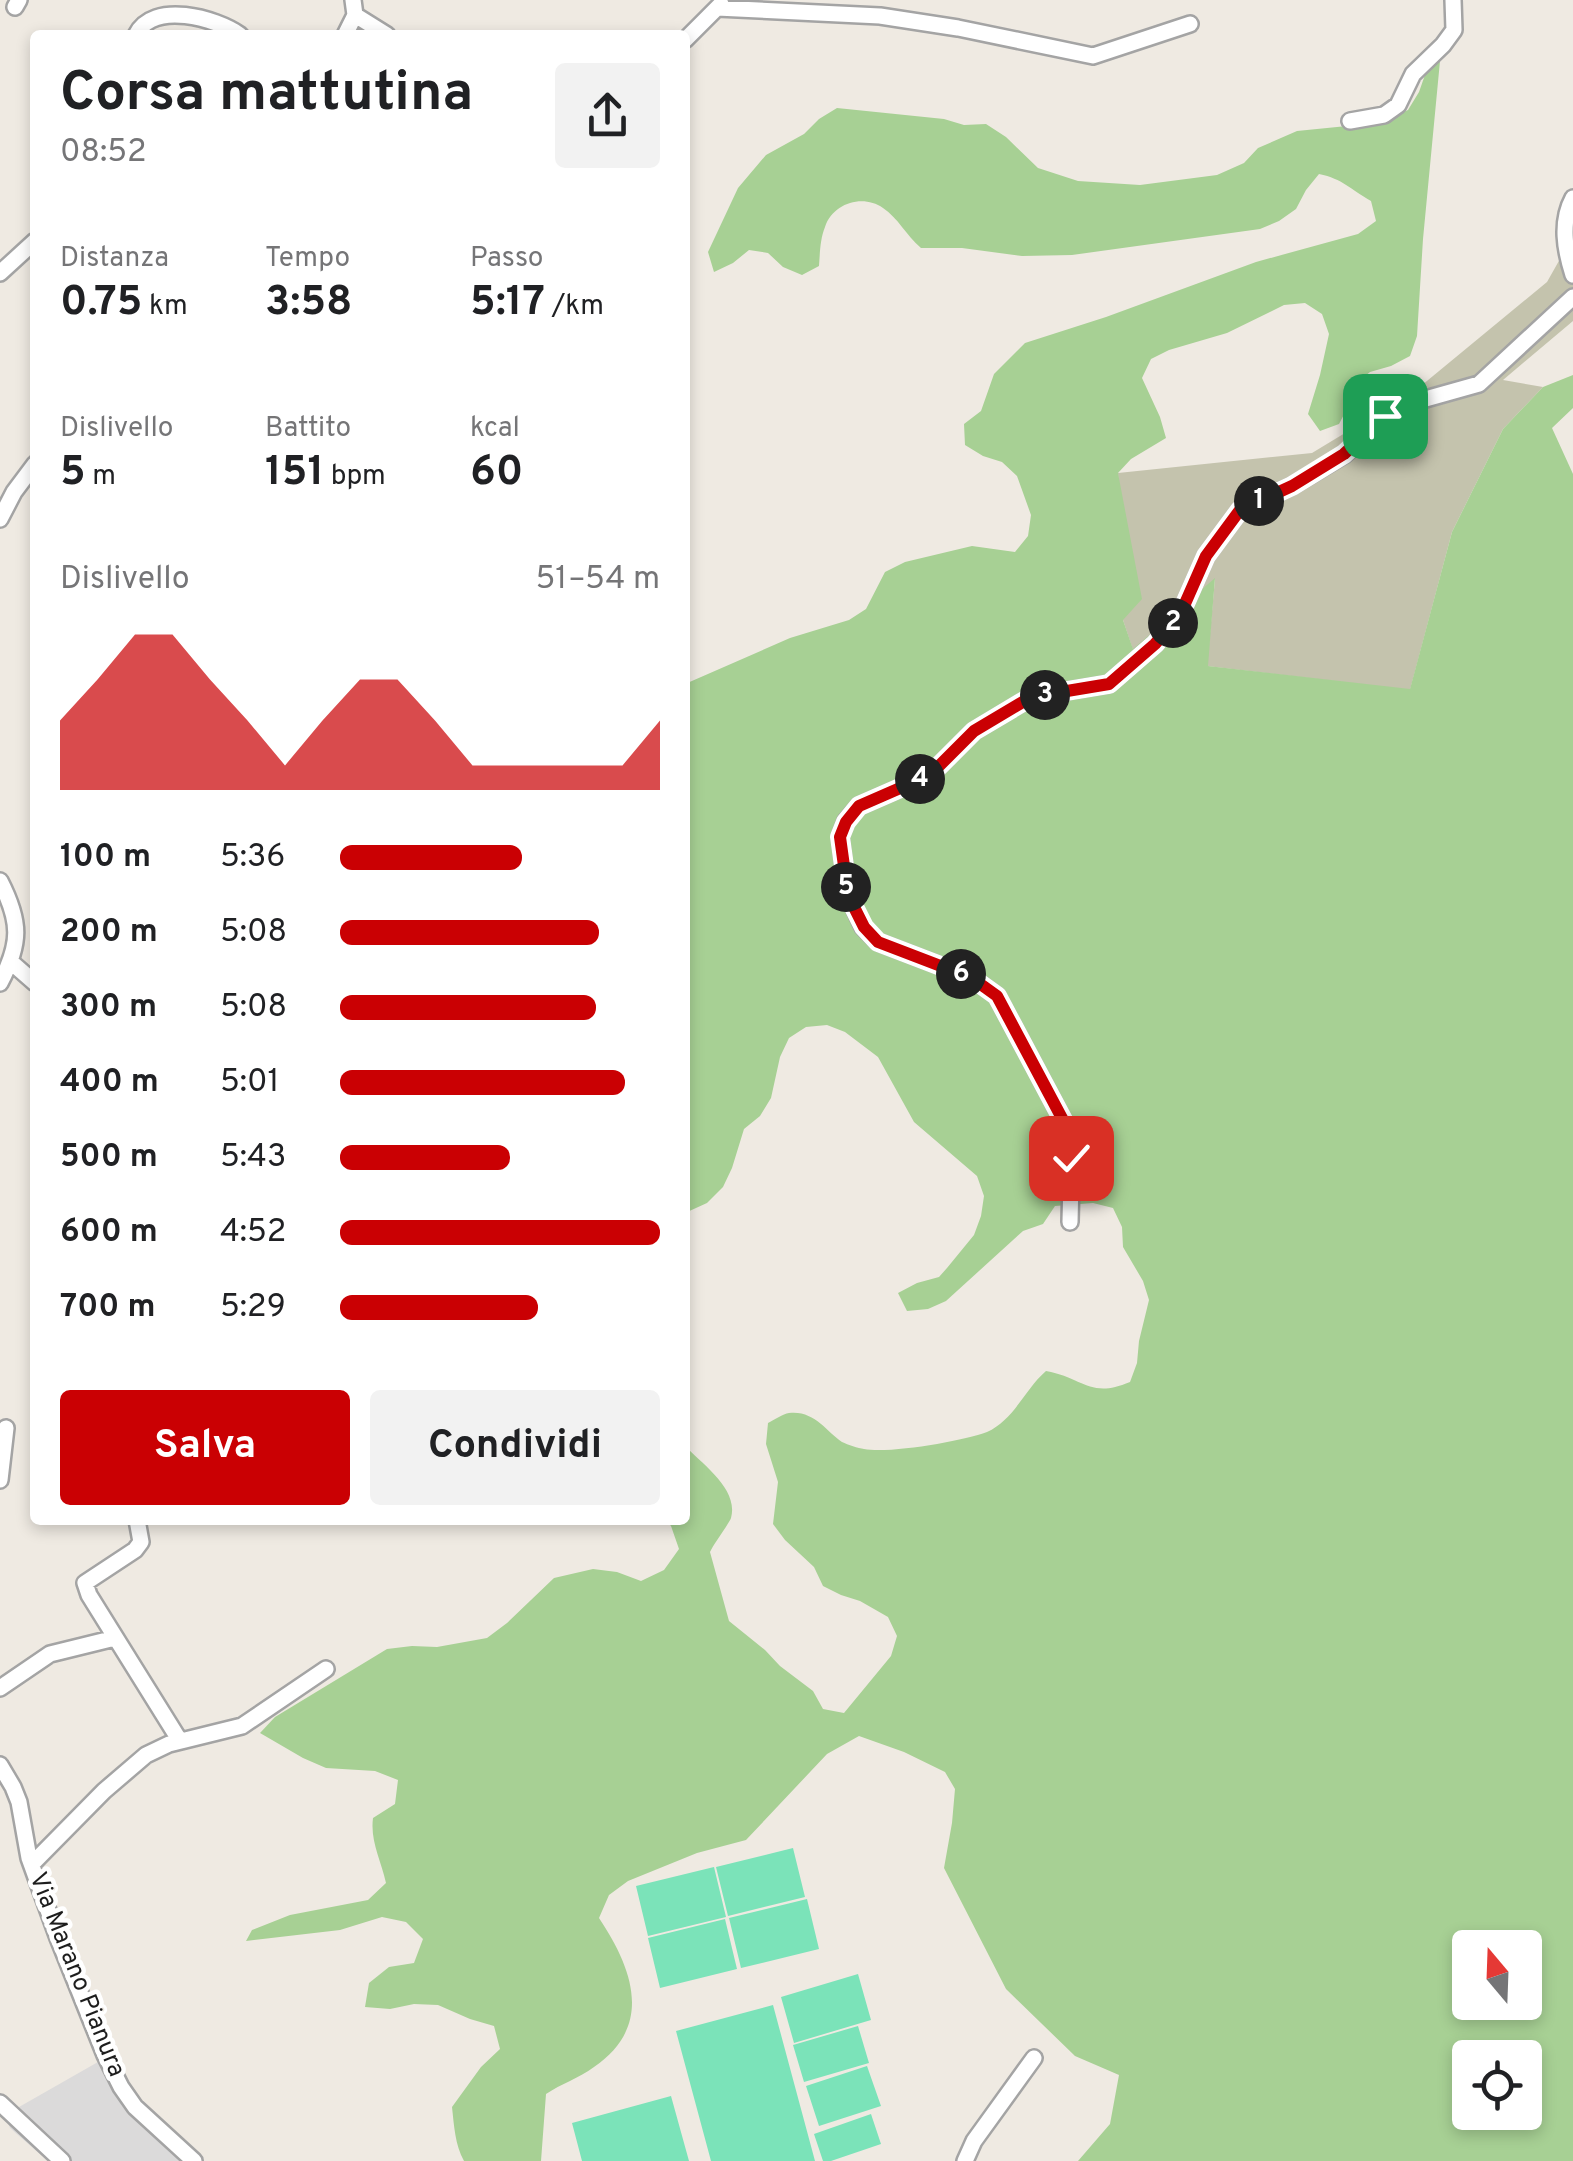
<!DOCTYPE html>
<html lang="it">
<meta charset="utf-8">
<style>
body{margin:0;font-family:Overpass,sans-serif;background:#f2f2f2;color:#202124;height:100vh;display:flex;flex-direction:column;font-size:38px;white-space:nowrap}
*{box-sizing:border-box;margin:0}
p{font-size:32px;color:#757577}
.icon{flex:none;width:55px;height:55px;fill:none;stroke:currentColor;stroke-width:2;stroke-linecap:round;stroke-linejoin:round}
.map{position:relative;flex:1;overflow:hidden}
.drawer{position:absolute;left:30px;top:30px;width:660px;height:1495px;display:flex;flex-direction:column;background:#fff;border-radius:10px;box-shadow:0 5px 15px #0003}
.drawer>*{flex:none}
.needle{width:65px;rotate:341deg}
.buttons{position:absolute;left:1452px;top:1930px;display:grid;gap:20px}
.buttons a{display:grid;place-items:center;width:90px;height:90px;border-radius:10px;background:#fff;box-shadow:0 5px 15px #0003;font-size:50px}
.pin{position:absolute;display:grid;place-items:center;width:85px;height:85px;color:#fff;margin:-42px;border-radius:20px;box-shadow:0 5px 15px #0006}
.km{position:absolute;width:50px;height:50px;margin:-25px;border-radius:50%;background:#222;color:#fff;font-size:28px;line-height:50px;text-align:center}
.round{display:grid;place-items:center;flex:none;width:105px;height:105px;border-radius:10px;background:#f2f2f2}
.overview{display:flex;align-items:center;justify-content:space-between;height:170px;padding:0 30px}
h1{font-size:55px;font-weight:700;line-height:75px}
.metrics{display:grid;grid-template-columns:repeat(3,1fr);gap:15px;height:170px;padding:10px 30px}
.metrics div{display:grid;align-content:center}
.metrics b{font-size:42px;font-weight:700}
.metrics small{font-size:28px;font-weight:400}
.metrics p{font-size:28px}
.chart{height:280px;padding:20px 30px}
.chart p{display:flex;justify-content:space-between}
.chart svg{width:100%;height:180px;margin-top:10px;fill:#ca0003;opacity:.7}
.cta{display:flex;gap:20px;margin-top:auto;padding:20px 30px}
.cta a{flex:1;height:115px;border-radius:10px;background:#ca0003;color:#fff;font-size:40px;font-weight:700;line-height:115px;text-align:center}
.cta a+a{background:#f2f2f2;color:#202124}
ul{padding:0 30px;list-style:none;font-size:32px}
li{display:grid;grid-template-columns:160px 120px 1fr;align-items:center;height:75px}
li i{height:25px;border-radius:12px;background:#ca0003}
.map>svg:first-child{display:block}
.residential{fill:#dbdada}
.construction{fill:#c4c3ad}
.forest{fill:#a7d094;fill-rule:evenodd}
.pitch{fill:#7be3b9}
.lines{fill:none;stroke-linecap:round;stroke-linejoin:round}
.minor-casing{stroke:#a4a4a4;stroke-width:20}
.minor{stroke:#fff;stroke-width:15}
.route-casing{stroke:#fff;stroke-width:20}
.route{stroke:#ca0003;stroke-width:12}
.labels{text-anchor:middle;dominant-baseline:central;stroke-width:9;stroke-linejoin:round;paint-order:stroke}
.street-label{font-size:25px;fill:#1d1d1d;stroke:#fff}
</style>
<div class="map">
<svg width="1573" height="2161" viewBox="0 0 1573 2161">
<rect width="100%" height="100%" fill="#efeae2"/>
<path class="residential" d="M112,2054L129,2092L166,2129L204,2161H48L10,2128L5,2115Z"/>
<path class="construction" d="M1573,257V321L1503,380L1543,387L1503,429L1452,532L1410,690L1207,666L1215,579L1133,650L1123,620L1118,473L1312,453L1416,390L1547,282L1560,259Z"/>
<path class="forest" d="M1440,61L1423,239L1417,336L1410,356L1391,366L1370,372L1354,385L1349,405L1339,424L1320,431L1308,414L1320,375L1329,334L1322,314L1305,303L1284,305L1227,333L1169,350L1151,359L1142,378L1160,417L1166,438L1131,459L1118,473L1142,599L1123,620L1133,649L1215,578L1208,666L1410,689L1452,532L1503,429L1543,387L1573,375V408L1552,428L1573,474V2161H1078L1110,2124L1119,2075L1075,2056L1006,1989L944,1868L952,1823L955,1789L945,1772L904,1752L859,1736L827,1754L746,1840L697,1853L628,1881L609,1895L599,1918C633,1969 654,2026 594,2067C579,2078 561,2084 546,2094L541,2161H464C455,2145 454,2125 452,2107L481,2067L500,2049L494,2026L470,2019L438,2005L414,2004L390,2009L365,2007L369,1983L389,1967L414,1963L423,1939L406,1922L382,1917L340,1930L246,1941L252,1930L290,1915L368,1900L386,1883C381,1860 370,1841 373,1818L395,1804L398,1780L375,1771L326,1768L303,1758L260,1733L275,1717L387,1649L412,1646L437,1647L487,1638L507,1623L554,1578L593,1569L617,1572L641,1581L664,1570L679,1549L671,1526L666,1520H685V1446C702,1464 739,1489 731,1518C730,1522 713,1545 710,1552L729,1621L765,1650L780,1666L813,1691L823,1709L844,1713L891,1656L897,1636L888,1617L860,1601L841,1595L823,1586L814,1567L785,1540L773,1524L778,1482L766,1444L768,1423C774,1420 783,1414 789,1413C814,1410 826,1431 842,1442C848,1445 858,1448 864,1449C889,1454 963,1441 987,1432C1014,1420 1025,1389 1046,1371C1084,1378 1090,1399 1130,1382L1137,1363L1139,1341L1149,1300L1143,1281L1123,1247L1122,1227L1113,1208L1093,1203L1055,1206L1043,1224L1023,1231L946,1301L928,1309L907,1311L898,1293L917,1283L939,1277L947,1268L974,1235L981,1216L984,1196L977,1176L914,1122L878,1057L845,1032L827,1025L806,1027L789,1038L780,1057L771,1098L760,1116L744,1129L732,1168L723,1187L707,1203L685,1213V684L790,638L849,620L866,609L885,572L905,562L972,546L1015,552L1028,536L1031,515L1017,476L1002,462L983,456L965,445L964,424L981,411L994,374L1025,343L1106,317L1256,262L1358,234L1376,221L1371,201C1350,189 1343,179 1319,174L1306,190L1296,209L1279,221L1260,229L1072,255L1022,256L962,248H921C906,235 898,218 883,208C863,194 833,203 825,227C820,239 820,253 819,266L802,275L783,267L768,253L749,250L733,263L714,272L708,252L738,188L766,155L804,134L819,119L837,108L944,119L964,125L986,124L1006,137L1038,168L1078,181L1140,185L1217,175L1244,163L1258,148L1297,131L1377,123L1408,110L1419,92L1426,72ZM1470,1948H1525V2002H1470ZM1470,2058H1525V2112H1470Z"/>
<path class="pitch" d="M793,1848L805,1897L728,1916L716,1867Z
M714,1867L726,1917L648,1936L636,1886Z
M807,1899L819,1949L741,1968L729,1918Z
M725,1919L737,1969L660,1988L648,1938Z
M858,1974L871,2020L794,2043L781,1997Z
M773,2005L815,2161H711L676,2031Z
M858,2026L869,2063L804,2082L793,2045Z
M867,2066L881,2106L819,2126L806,2086Z
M671,2096L689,2161H582L572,2123Z
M871,2114L881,2144L831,2161H823L814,2134Z"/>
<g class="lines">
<g class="minor-casing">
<path id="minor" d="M15,7L19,0
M717,8L880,16L958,28L1093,56L1190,24
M355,15L387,35
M136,35C153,0 216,18 240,35
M345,35L355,15L353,0
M685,40L721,4
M1350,121L1384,115L1398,105L1413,74L1443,45L1454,30L1453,0
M1573,198C1560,222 1565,250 1573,275
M0,273L35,241
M0,519L14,492L35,464
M0,881C21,922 21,943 0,983
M11,962L35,983
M1070,1222L1072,1137L997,996L972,978L878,942L863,927L848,895L840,837L846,821L859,806L930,775L974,731L1031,697L1109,684L1155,644L1180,615L1206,556L1240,510L1292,486L1344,455L1397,407L1479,384L1573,297
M0,1480L6,1428
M137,1520L141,1542L135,1550L85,1583L89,1595L180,1741
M0,1688L50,1654L115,1638
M0,1765L13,1787L19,1802L29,1858L58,1938L105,2055L121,2087L135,2107L194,2161
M32,1864L104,1791L146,1755L169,1744L242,1726L326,1669
M0,2103L62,2161
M965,2161L974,2141L1034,2058"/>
</g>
<use href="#minor" class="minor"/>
</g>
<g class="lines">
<g class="route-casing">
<path id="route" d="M1071,1158L1072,1137L997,996L972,978L878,942L864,927L848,895L840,837L846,822L859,806L930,775L974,731L1031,697L1109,684L1155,644L1180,615L1206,556L1240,510L1292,486L1344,454L1385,416"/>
</g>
<use href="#route" class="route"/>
</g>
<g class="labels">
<g class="street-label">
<text transform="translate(76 1975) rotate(68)">Via Marano Pianura</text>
</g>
</g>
</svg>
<div class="buttons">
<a><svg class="needle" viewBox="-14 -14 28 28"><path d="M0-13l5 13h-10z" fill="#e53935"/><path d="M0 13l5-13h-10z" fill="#757577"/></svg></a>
<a><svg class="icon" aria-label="locate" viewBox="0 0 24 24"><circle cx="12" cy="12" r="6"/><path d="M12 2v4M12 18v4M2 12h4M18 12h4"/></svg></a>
</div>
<div class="pin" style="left:1385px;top:416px;background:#1e9e55"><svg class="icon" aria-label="arrive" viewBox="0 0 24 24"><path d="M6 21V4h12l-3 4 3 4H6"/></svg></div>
<div class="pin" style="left:1071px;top:1158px;background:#d93025"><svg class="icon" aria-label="check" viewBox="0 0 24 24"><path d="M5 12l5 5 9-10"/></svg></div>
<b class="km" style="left:1259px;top:501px">1</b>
<b class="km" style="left:1173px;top:623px">2</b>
<b class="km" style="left:1045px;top:695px">3</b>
<b class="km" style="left:920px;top:779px">4</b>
<b class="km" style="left:846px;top:887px">5</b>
<b class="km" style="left:961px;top:974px">6</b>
<section class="drawer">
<div class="overview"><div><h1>Corsa mattutina</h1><p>08:52</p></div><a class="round"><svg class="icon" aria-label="share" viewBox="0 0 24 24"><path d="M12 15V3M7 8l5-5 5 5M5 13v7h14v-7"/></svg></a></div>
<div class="metrics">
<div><p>Distanza</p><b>0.75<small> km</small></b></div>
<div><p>Tempo</p><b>3:58</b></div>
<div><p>Passo</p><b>5:17<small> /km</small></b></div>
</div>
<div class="metrics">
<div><p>Dislivello</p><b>5<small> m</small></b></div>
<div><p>Battito</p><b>151<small> bpm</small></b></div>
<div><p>kcal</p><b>60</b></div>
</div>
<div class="chart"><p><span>Dislivello</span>51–54 m</p>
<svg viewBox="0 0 160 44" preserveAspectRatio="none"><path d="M0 44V27L10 17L20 6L30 6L40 17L50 27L60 38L70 27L80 17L90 17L100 27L110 38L120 38L130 38L140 38L150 38L160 27V44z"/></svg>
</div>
<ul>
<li><b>100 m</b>5:36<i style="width:57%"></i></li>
<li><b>200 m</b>5:08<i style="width:81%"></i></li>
<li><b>300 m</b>5:08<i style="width:80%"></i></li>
<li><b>400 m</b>5:01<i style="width:89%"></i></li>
<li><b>500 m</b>5:43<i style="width:53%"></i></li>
<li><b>600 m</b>4:52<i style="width:100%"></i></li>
<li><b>700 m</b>5:29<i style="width:62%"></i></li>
</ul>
<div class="cta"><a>Salva</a><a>Condividi</a></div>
</section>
</div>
